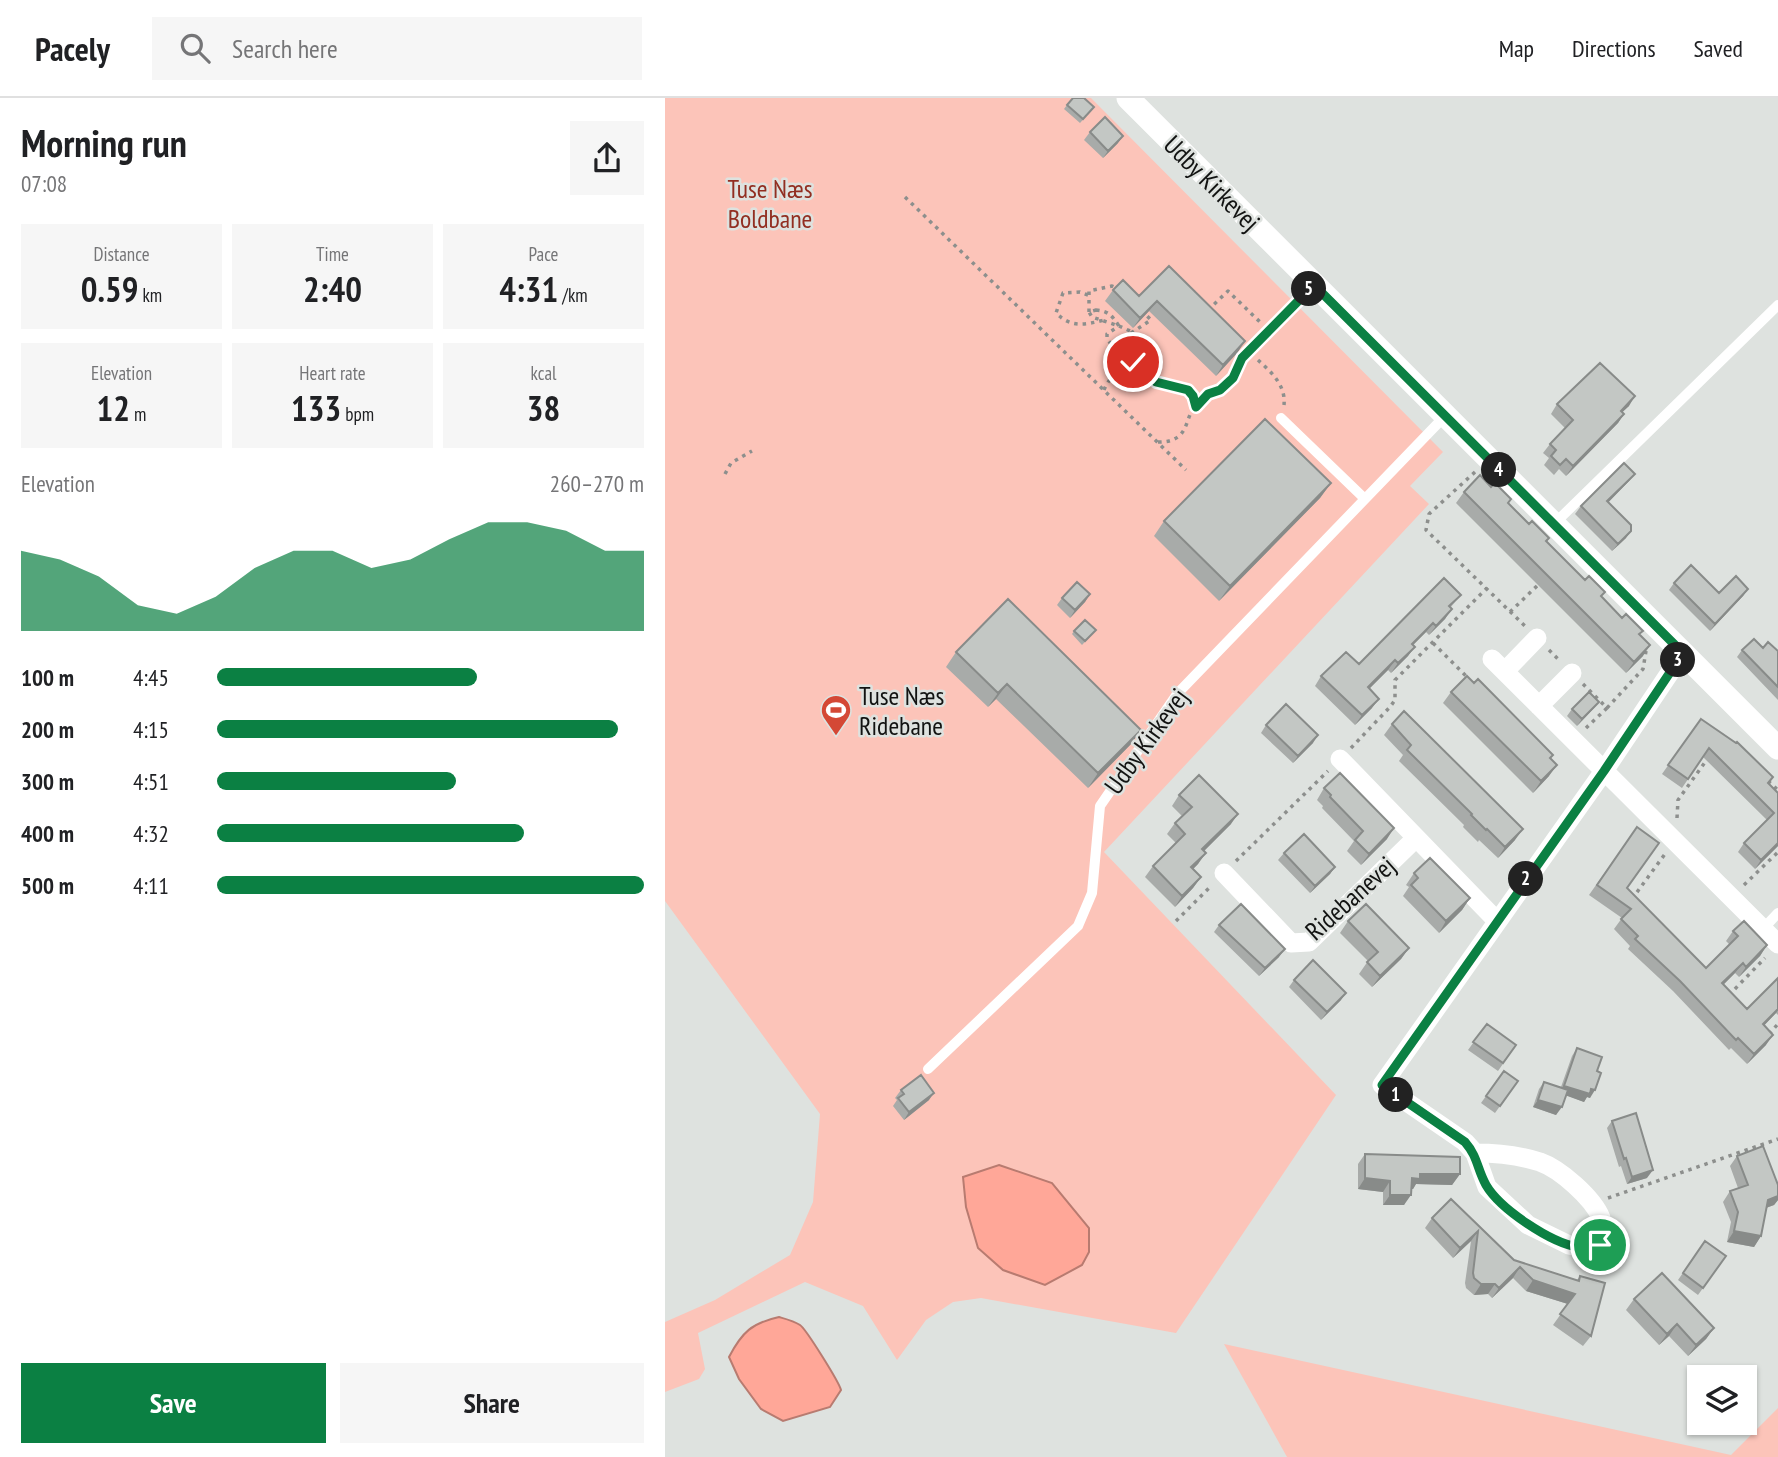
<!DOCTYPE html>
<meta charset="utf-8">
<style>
body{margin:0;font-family:"PT Sans Narrow",sans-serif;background:#f6f6f6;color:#202124;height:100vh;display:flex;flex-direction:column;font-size:26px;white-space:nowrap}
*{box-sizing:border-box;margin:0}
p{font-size:23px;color:#757577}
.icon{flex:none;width:38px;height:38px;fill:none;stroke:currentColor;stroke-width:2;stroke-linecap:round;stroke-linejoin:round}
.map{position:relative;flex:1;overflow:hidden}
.side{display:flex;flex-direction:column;background:#fff;width:665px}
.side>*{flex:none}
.controls{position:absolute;left:1022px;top:1267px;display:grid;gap:14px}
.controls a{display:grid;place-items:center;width:70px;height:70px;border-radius:0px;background:#fff;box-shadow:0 2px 5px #0004;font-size:35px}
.pin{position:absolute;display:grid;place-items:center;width:60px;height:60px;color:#fff;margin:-30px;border:4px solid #fff;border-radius:50%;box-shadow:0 2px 7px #0007}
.km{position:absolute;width:35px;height:35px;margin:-18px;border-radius:50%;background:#222;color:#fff;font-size:19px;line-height:35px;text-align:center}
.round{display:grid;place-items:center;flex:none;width:74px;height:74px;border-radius:0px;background:#f6f6f6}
.overview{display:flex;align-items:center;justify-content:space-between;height:119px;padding:0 21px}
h1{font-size:38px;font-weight:600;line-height:52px}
.stats{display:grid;grid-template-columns:repeat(3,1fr);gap:10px;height:119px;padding:7px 21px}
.stats div{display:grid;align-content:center;border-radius:0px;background:#f6f6f6;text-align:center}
.stats b{font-size:35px;font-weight:600}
.stats small{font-size:19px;font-weight:400}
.stats p{font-size:19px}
.chart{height:196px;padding:14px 21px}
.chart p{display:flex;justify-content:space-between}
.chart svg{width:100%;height:126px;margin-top:7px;fill:#0b8043;opacity:.7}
.action{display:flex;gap:14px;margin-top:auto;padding:14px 21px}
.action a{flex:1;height:80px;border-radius:0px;background:#0b8043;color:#fff;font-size:28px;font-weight:600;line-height:80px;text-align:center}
.action a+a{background:#f6f6f6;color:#202124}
ul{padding:0 21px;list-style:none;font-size:23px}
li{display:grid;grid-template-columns:112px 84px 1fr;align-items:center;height:52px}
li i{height:18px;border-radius:9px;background:#0b8043}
header{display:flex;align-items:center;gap:42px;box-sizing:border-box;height:98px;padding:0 35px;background:#fff;border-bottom:2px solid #e0e0e0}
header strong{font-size:33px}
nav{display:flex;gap:38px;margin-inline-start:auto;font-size:24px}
.search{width:490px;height:63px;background:#f6f6f6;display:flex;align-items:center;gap:18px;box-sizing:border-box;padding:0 24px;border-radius:0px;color:#757577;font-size:26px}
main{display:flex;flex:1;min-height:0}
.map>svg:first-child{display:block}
.green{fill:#fcc4b9}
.water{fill:#ffa798;stroke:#b87b70;stroke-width:2}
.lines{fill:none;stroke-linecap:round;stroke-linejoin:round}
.path{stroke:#8d8f8d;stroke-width:3.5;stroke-dasharray:3.5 5;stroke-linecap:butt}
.service{stroke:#fff;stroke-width:10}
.minor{stroke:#fff;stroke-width:19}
.tertiary{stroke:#fff;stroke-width:23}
.wall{fill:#a8aba9}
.shaded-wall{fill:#888b89}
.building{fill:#c3c7c4;stroke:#888b89;stroke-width:2}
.route-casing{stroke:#fff;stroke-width:14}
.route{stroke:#0b8043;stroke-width:9}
.labels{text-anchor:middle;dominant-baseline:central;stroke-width:5;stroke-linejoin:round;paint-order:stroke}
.street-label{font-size:26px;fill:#121312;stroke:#dee2df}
.park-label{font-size:26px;fill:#922e21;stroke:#dee2df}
.poi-label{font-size:26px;fill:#121312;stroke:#dee2df;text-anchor:start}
</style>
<header>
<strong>Pacely</strong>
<div class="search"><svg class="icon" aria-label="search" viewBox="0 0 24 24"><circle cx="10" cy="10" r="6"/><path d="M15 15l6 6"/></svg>Search here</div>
<nav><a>Map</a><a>Directions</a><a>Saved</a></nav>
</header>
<main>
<section class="side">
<div class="overview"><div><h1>Morning run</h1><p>07:08</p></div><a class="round"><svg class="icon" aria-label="share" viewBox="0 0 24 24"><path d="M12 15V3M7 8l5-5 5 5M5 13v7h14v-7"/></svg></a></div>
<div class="stats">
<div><p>Distance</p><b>0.59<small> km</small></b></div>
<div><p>Time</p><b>2:40</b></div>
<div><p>Pace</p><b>4:31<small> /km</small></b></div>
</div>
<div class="stats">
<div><p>Elevation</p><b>12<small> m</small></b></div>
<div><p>Heart rate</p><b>133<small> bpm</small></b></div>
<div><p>kcal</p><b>38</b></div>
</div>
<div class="chart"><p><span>Elevation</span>260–270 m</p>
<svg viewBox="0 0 160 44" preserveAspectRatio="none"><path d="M0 44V16L10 19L20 25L30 35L40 38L50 32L60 22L70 16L80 16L90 22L100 19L110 12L120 6L130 6L140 9L150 16L160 16V44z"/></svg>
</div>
<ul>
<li><b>100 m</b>4:45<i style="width:61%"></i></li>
<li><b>200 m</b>4:15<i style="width:94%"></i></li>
<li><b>300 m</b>4:51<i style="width:56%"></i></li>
<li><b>400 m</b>4:32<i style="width:72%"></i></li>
<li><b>500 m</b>4:11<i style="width:100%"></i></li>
</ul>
<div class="action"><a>Save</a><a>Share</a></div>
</section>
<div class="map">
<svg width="1113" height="1359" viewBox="0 0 1113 1359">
<rect width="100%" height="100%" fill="#dee2df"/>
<path class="green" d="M0,0H426L778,354L745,388L764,406L439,754L671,997L511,1235L316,1200L288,1204L261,1222L232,1262L198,1208L140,1184L33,1235L40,1271L34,1281L0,1294V1224L50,1202L125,1157L148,1104L155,1016L0,803Z
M559,1246L1066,1357L1113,1310V1359H622Z"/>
<path class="water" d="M334,1067L387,1085L424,1130V1154L417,1167L380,1187L338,1172L313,1150L301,1109L298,1079Z
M114,1219C121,1221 129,1223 135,1227C141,1231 174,1284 176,1292L165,1309L118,1323L96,1311L74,1281L64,1259C77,1234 87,1225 114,1219Z"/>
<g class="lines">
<path class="path" d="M240,99L521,372
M423,197L415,194L398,195L391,215C406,230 420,227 439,222
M431,212C444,213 447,218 454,228L427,219L424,214Z
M543,212L563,193L595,224
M424,214V193L447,188L455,192
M454,228L465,233L475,251L473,258L468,264L454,256L442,241V236Z
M466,235L486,222L478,214
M593,262C606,274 621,287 619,307
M439,292C445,276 456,274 468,264L479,269L491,284L523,292L528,298L531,309
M493,344C501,344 508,343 514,338C522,331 522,321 527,313C540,295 563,292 572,272
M810,374L764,416L761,432L861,529
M60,376L66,365L87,353
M845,514L874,486
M768,545L804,581
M884,552L896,564
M918,586L942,610L921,630
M942,610L978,571L981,553
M686,650L725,609L730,602V582L822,490
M1103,683L1113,692
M1012,720L1013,702L1043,660
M571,763L663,673
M1079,787L1113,754
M967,801L1000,756
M511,823L546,788
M1064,897L1100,860
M1104,936L1113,926
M943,1100L1113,1041"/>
<path class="service" d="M577,260L649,187
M616,320L700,401
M889,426L1113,207
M1098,831L1113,815
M263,971L413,828L427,795L435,708L512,596L780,318"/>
<path class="minor" d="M827,561L1113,846
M840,573L872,540
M874,608L907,575
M675,661L831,822
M559,775L626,845L644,844L751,740
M810,1055L822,1089L863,1127L904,1147L917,1150L935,1147C937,1138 939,1128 936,1120C928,1100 895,1071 875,1064C853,1057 833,1055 810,1055L800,1044L717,987L939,673L1018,555"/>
<path class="tertiary" d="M463,0L1113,650"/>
</g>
<path class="wall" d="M402,7L426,13L415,25L399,11Z
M425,34L453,45L438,60L419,42Z
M504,168L573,254L551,278L484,213L468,230L440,203L448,192L474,198Z
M892,306L964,308L957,314L959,316L953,325L901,378L894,371L889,377L879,367L884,360L878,355L885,346L900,330L886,316Z
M970,376L964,383L943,404L961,440L947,453L910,416L916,408Z
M666,385L655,400L554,503L489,438L499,423Z
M799,394L843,406L864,426L884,440L882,444L892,455L975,537L978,558L961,575L791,405Z
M1009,485L1054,495L1083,491L1078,498L1045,533L1004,492Z
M425,496L420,504L405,520L392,507L397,500Z
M796,497L785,510L780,521L764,537L761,534L748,547L743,558L726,575L723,572L704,591L707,610L690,627L650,588L656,578L694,566Z
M431,532L417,547L407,536L409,533Z
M1098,550L1113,553V602L1072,559L1077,552Z
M291,554L476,632L466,646L423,690L331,601L323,609L281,569Z
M786,594L886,661L884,678L868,695L778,605Z
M934,604L928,611L912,628L902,618L907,611Z
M1036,621L1113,695V748L1090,771L1073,754L1079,745L1102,722L1038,659L1017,690L997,676Z
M727,626L850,742L833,760L814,742L813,744L798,729L799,727L734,663L738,657L719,637Z
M601,627L648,645L628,665L596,635Z
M659,690L722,741L696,767L682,753L689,743L657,710L658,708L652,702Z
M514,697L566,726L539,753L533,766L528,771L536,779L528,790L510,809L480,779L488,768L511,745L502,736L510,725L517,718L507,708Z
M972,729L962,790L1041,870L1065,847L1061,843L1068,833L1102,847L1095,858L1074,879L1070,875L1058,887L1082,911L1113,880V917L1111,915L1099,927L1101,947L1082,966L1066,950L1064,952L1008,893L963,851L965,848L949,831L957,820L924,797Z
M619,755L670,769L665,776L645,795L613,762Z
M749,775L805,800L797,812L774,835L738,798L744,789L741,787Z
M683,823L744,850L736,861L707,889L694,876L703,863L675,835Z
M554,827L614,859L594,878L549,834Z
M629,882L676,902L656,922L624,889Z
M822,926L851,947L833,973L803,952Z
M912,950L932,973L925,1000L922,999L919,1004L901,997L891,1017L868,1009L874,991L879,984L896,989L907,958Z
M839,973L853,983L830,1015L816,1005Z
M236,992L264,1002L239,1022L228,1008L232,1002L230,1000Z
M947,1023L982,1080L962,1086L956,1068L954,1069L942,1030Z
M700,1056L795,1076L787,1087L751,1086L748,1091H746L739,1107H718V1094L693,1091V1066Z
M1072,1058L1113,1087V1102L1109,1107L1101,1110L1096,1138L1089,1149L1062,1144L1066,1124L1058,1104L1065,1093L1073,1090L1065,1068Z
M786,1101L849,1162L912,1182L915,1178L926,1238L918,1248L888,1227L903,1206L861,1193L848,1180L827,1200L823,1196L809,1197L801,1190L800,1185L806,1143L788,1160L760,1130L767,1120Z
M1040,1143L1061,1158L1033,1197L1013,1182Z
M969,1201L1049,1230L1041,1241L1023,1258L1004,1238L994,1247L961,1212Z"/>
<path class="shaded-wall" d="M458,38L453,45L438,60L443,53Z
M492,203L484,213L468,230L475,220Z
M580,243L573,254L551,278L558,267Z
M970,298L964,308L949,322L956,313Z
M959,316L953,325L901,378L908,368Z
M970,376L964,383L937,411L942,403Z
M666,385L655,400L554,503L565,488Z
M966,433L961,440L947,453L953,446Z
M1083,491L1078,498L1045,533L1050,526Z
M425,496L420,504L405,520L410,512Z
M787,511L780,521L764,537L771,528Z
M768,525L761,534L740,555L747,546Z
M985,547L978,558L961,575L969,564Z
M750,549L743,558L726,575L733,565Z
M730,562L723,572L696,599L703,589Z
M342,586L331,601L323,609L333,595Z
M714,601L707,610L690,627L697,617Z
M934,604L928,611L912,628L917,621Z
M476,632L466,646L423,690L433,675Z
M653,637L648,645L628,665L633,658Z
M892,667L884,678L868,695L876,683Z
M573,716L566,726L530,762L537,751Z
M729,730L722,741L696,767L704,756Z
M858,731L850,742L833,760L840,749Z
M1113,745V748L1090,771L1096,762Z
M541,755L533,766L519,780L526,769Z
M670,769L665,776L645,795L650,788Z
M536,779L528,790L510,809L517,798Z
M805,800L797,812L774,835L781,823Z
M1102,847L1095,858L1074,879L1081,869Z
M744,850L736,861L707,889L715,878Z
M620,851L614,859L594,878L600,870Z
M1078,865L1070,875L1049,896L1057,885Z
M681,895L676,902L656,922L662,914Z
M1113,911L1111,915L1091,936L1098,926Z
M1108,937L1101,947L1082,966L1089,956Z
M899,988L926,991L930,992L925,1000L922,999L919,1004L894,995Z
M269,995L264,1002L239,1022L244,1014Z
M873,1002L897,1009L891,1017L868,1009Z
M988,1072L982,1080L962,1086L967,1079Z
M755,1076H795L787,1087L751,1086L748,1091H739L747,1080Z
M700,1080L725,1083L718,1094L693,1091Z
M725,1097H746L739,1107H718Z
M1113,1098V1102L1109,1107L1095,1112L1103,1102Z
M813,1133L806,1143L788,1160L795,1150Z
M1069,1133L1096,1138L1089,1149L1062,1144Z
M855,1169L848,1180L827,1200L834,1190Z
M868,1182L910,1196L903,1206L861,1193Z
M816,1186H830L823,1196L809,1197Z
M1012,1226L1004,1238L994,1247L1002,1236Z
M1049,1230L1041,1241L1023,1258L1031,1247Z"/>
<path class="building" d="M408,0H419L429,9L418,21L402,7Z
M440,19L458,38L443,53L425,34Z
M504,168L580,243L558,267L492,203L475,220L448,192L458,182L474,198Z
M935,265L970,298L956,313L959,316L908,368L901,361L895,367L886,358L891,352L885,346L908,322L892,306Z
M600,321L666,385L565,488L499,423Z
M959,365L970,376L942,403L966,427V433L953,446L916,408Z
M815,377L826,389L830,385L846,401L843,405L864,426L867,423L884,440L881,443L920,482L924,478L940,494L936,498L957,520L961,516L978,533L974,536L985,547L969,564L799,394Z
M1026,467L1054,495L1071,478L1083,491L1050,526L1009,485Z
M779,480L796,497L784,508L787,511L771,528L768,525L747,546L750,549L733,565L730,562L703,589L714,601L697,617L656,578L681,554L694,566Z
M412,484L425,496L410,512L397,500Z
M343,501L476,632L433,675L342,586L333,595L291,554Z
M420,522L431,532L420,543L409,533Z
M1089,541L1098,550L1103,544L1113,553V589L1077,552Z
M802,578L809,585L813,581L888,657L885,660L892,667L876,683L786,594Z
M924,594L934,604L917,621L907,611Z
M621,606L653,637L633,658L601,627Z
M739,613L858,731L840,749L822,731L821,732L806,717L807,716L742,652L746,647L727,626Z
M1036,621L1071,645L1072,644L1108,679L1103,685L1113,695V745L1096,762L1079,745L1109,715L1044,650L1023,681L1003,667Z
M675,675L729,730L704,756L690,742L698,733L665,699L666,697L659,690Z
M534,677L573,716L537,751L541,755L526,769L536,779L517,798L488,768L520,736L510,725L527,709L514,697Z
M972,729L994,745L962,790L1041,870L1073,838L1068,833L1079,823L1102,847L1081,869L1078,865L1057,885L1082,911L1113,880V911L1098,926L1108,937L1089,956L1073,940L1071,942L1015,883L970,841L973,838L956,821L966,811L932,787Z
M639,736L670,769L650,788L619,755Z
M765,760L805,800L781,823L746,787L753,780L749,775Z
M576,806L620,851L600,870L554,827Z
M701,806L744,850L715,878L702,864L713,854L683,823Z
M648,862L681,895L662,914L629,882Z
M822,926L851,947L838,965L808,944Z
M912,950L937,959L932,973L936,975L930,992L926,991L925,996L899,988Z
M839,973L853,983L835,1008L821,998Z
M256,977L269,995L244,1014L233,1000L239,996L236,992Z
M879,984L903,992L897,1009L873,1002Z
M971,1015L988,1072L967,1079L961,1060L959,1061L947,1023Z
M1098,1048L1113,1087V1098L1103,1102L1096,1138L1069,1133L1073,1114L1065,1093L1083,1087L1072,1058Z
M700,1056L795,1059V1076H755V1081L747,1080L746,1097H725V1083L700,1080Z
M786,1101L849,1162L914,1183L915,1178L940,1185L926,1238L895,1216L910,1196L868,1182L855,1169L834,1190L830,1186H816L809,1180L808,1175L813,1133L795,1150L767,1120Z
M1040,1143L1061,1158L1038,1190L1018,1175Z
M997,1175L1049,1230L1031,1247L1012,1226L1002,1236L969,1201Z"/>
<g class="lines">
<g class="route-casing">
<path id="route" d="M468,264L479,269L491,284L523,292L528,298L531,309L543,296L555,292L568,280L577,260L649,187L1018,555L939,673L717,987L800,1044C813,1059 812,1071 821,1087C835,1111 886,1145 913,1149C920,1150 928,1148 935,1147"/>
</g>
<use href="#route" class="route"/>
</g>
<defs>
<g id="stadium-pin" transform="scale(1.575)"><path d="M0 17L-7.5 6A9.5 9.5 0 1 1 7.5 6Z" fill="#d44835" stroke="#dee2df"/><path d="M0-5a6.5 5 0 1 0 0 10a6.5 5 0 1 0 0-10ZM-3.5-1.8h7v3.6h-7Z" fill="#fff"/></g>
</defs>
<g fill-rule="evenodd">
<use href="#stadium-pin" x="171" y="612"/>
</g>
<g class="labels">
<g class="street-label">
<text transform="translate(547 85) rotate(45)">Udby Kirkevej</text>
<text transform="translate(481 643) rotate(-54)">Udby Kirkevej</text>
<text transform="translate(685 800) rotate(-42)">Ridebanevej</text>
</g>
<g class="park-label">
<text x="105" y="90">Tuse Næs<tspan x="105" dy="30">Boldbane</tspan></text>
</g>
<g class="poi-label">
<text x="194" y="597">Tuse Næs<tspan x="194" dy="30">Ridebane</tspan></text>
</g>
</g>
</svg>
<div class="controls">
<a><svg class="icon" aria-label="layers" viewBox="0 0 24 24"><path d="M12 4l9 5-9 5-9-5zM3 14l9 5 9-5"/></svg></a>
</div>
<div class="pin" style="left:935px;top:1147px;background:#1e9e55"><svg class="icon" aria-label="arrive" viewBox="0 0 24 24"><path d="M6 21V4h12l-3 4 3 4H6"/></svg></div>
<div class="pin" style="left:468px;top:264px;background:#d93025"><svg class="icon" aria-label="check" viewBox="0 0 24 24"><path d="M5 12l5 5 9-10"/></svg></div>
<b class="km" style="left:731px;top:997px">1</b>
<b class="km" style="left:861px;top:781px">2</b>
<b class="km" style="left:1013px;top:562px">3</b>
<b class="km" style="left:834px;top:372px">4</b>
<b class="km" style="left:644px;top:191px">5</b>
</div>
</main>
